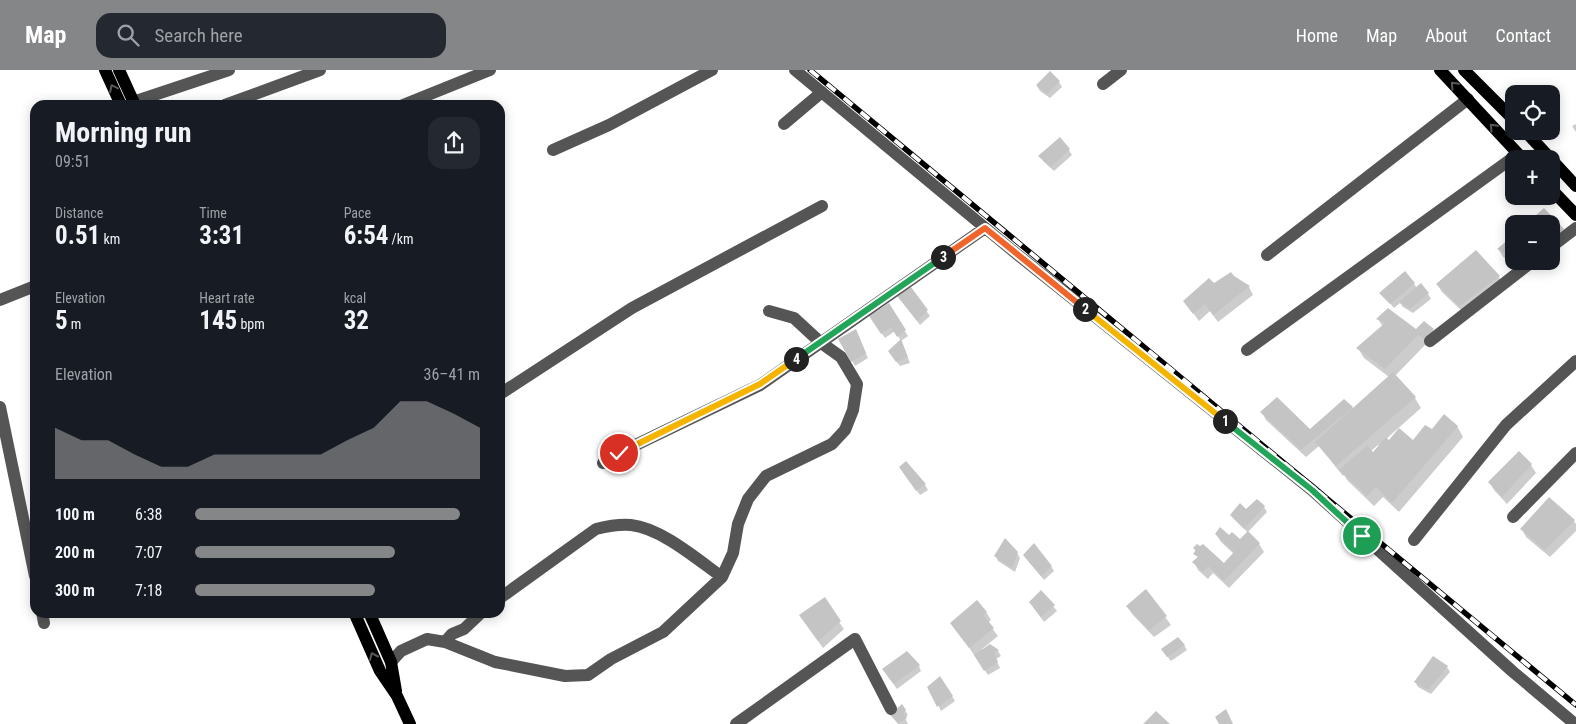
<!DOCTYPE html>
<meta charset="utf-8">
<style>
body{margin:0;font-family:"Roboto Condensed",sans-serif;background:#242831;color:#f1f3f6;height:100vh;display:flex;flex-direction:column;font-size:19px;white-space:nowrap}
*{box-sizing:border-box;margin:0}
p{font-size:16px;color:#9ea1a6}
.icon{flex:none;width:28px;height:28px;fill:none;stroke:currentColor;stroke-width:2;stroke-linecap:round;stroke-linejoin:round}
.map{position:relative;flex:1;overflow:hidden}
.details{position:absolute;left:30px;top:30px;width:475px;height:518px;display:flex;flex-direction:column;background:#171b24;border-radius:15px;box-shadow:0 2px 12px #0003}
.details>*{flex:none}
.tools{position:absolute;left:1505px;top:15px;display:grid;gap:10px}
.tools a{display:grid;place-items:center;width:55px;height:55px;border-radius:10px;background:#171b24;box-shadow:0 2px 12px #0003;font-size:25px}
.pin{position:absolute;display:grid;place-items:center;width:42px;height:42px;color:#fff;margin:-21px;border:2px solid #fff;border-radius:50%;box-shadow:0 1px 5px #0007}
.km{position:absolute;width:25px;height:25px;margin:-12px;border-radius:50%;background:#222;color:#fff;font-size:14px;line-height:25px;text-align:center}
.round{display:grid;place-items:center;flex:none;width:52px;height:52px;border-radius:15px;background:#242831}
.summary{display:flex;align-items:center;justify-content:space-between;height:85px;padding:0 25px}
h1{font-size:28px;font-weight:700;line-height:38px}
.figures{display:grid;grid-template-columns:repeat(3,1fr);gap:8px;height:85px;padding:5px 25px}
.figures div{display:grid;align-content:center}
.figures b{font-size:25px;font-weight:700}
.figures small{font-size:14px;font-weight:400}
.figures p{font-size:14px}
.chart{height:140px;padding:10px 25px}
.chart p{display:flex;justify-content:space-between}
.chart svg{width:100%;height:90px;margin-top:5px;fill:#858687;opacity:.7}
ul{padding:0 25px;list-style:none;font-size:16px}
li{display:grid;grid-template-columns:80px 60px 1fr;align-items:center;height:38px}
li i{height:12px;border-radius:6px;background:#858687}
header{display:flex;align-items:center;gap:30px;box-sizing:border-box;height:70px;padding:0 25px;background:#858687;color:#fff}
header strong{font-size:24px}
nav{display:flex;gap:28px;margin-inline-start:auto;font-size:18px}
.search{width:350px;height:45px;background:#242831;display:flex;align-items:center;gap:12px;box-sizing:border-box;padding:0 18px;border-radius:15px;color:#9ea1a6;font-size:19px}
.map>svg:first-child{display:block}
.shadow{fill:#0003;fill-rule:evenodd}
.building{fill:#c4c4c4}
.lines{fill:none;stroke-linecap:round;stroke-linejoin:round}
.minor{stroke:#555;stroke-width:12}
.major{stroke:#000;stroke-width:12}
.rail-casing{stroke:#000;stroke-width:5.5}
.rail{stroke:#fff;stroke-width:4;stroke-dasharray:11;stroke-linecap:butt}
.oneway{stroke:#595959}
.split-1-casing{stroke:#fff;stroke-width:10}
.split-2-casing{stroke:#fff;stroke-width:10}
.split-3-casing{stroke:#fff;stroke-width:10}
.split-4-casing{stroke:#fff;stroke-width:10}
.split-5-casing{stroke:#fff;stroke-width:10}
.split-1{stroke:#22a559;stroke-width:6}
.split-2{stroke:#f5b400;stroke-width:6}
.split-3{stroke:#f0652b;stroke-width:6}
.split-4{stroke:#22a559;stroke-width:6}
.split-5{stroke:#f5b400;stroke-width:6}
</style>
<header>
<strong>Map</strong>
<div class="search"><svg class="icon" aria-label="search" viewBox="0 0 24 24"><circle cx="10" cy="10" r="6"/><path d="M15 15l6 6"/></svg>Search here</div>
<nav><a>Home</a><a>Map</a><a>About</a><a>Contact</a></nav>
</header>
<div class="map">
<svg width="1576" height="654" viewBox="0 0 1576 654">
<rect width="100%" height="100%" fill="#fff"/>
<path class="shadow" d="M1059,12L1062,17L1050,28L1040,21L1037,16Z
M1576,54V62L1572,56Z
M1069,80L1072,85L1054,101L1043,91L1040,86Z
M1514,167V191H1538L1527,200L1503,187L1499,180Z
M1405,202L1417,218L1428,224L1431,229L1413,243L1403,237L1400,233L1394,238L1381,223Z
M1233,207L1249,217L1253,225L1218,252L1210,241L1199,251L1185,232L1214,215Z
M1499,207L1503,215L1464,243L1442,222L1437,214Z
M910,218L930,246L920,255L902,231Z
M888,235L908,266L901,271L910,293L900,296L892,286L901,271L895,261L885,268L873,251Z
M1378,249L1416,260H1433L1439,270L1430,278L1425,275L1395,306L1415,328L1421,338L1386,369L1389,371H1413L1432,360L1457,356L1463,367L1399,442L1383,427L1374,436L1347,410L1344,405L1343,406L1319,376L1306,387L1266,350L1262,342L1310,361L1352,337L1353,340L1389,307L1364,288L1358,278L1383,257ZM1378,375L1380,376L1373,383L1371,381Z
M858,266L868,288L855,296L840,269Z
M1519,383L1531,395L1536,403L1507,434L1494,420L1490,413Z
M903,402L925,415L928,420L920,425Z
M1264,437L1267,442L1248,462L1259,474L1264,482L1229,518L1213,503L1208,509L1198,500L1194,492L1198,488L1194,478L1224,495L1234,484L1221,472L1216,464L1240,470L1248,463L1232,445Z
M1574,451L1576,454V461L1550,487L1526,467L1522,459Z
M1017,483L1020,488L1015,502L998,491L996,486Z
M1024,486L1051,496L1054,501L1044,510Z
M1145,520L1171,555L1154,567L1132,544L1127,536Z
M1041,521L1057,541L1044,552L1033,537Z
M986,542L991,550L988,553L998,566L982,579L983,580L990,575L998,581L1001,586L996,589L1000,598L988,605L952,553Z
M800,546L839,552L844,559L823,578Z
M1184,575L1187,580L1171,591L1162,580Z
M919,596L921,601L897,619L886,604Z
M1447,597L1450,602L1431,624L1418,617L1415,612Z
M929,617L952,626L955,631L941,641Z
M902,636L908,645L905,648L908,654H898L892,646Z"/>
<path class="building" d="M1050,1L1060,11L1047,24L1036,15Z
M1060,67L1070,79L1051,97L1038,86Z
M1544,138L1564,159L1551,170V154H1526Z
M1514,165V188L1497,179Z
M1476,180L1500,206L1459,236L1436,214Z
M1405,201L1415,213L1390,234L1379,223Z
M1231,202L1234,206L1250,216L1213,245L1205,234L1193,244L1183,231L1209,208L1214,213Z
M1421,213L1429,223L1410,239L1399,232Z
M911,217L928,240L917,251L897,226Z
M889,233L906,260L897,267L891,257L881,264L869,246Z
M1388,238L1416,259L1424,251L1434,259L1424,268L1418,265L1385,299L1356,278L1385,253L1376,249Z
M856,259L866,283L851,292L838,269Z
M901,269L908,287L896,292L888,281Z
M1393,302L1416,327L1336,396L1315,372Z
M1277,327L1310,359L1344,329L1353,337L1301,380L1260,342Z
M1444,344L1458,356L1392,433L1376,417L1367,426L1339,400L1367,376L1373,382L1386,367L1389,370L1399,358L1413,370L1425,355L1432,359Z
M1519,381L1532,394L1502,427L1488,412Z
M906,391L926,414L916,421L899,397Z
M1549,427L1575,450L1545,480L1520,459Z
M1257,429L1265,436L1244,459L1230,445L1240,433L1246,439Z
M1220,457L1229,465L1232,462L1240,469L1248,461L1260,473L1224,511L1208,496L1203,502L1192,492L1198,487L1193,484L1196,480L1193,478L1197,474L1200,476L1203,474L1224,493L1234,482L1215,464Z
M1005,468L1018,482L1012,498L994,486Z
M1034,473L1052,496L1041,506L1023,485Z
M1146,519L1167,546L1149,560L1126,536Z
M1041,520L1055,535L1041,547L1029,532Z
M825,527L841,551L818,571L799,545Z
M977,530L987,542L983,545L994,558L969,578L950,553Z
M1178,567L1185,575L1167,587L1161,579Z
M990,574L999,580L994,583L998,592L984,601L974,585Z
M907,581L920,595L894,614L882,599Z
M1433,586L1448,596L1428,620L1414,612Z
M940,606L953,626L937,637L927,617Z
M902,634L906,640L903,643L907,648L898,653L890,645Z
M1226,639L1233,654H1219L1215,647Z
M1156,641L1170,654H1143Z"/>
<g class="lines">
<path class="minor" d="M795,0L1013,181L1312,420L1512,601L1575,654
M1103,14L1121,0
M133,32L229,0
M225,35L320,0
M403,35L490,0
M784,54L822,22
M553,80L609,55L712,0
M1551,177L1576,158
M1267,185L1468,29
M0,230L35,216
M1430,271L1533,191
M1247,280L1518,84
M500,324L632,238L822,136
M0,337L35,506
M603,393L619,383L760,315L985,158
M1513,447L1576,383
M1414,470L1506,355L1576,291
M500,528L596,459C608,456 619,454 631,455C661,458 698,490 722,507
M42,542L44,553
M445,572L452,564L464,559L482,542
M391,592L401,581L427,569L445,572L495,592L565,606L588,605L611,589L663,562L722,507L733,483L738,454L748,429L766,406L832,374L845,360L853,340L857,314L841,287L820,272L794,248L769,241
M736,654L855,569L891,639"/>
<path class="major" d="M105,0L121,35
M119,0L135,35
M1440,0L1523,89
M1464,0L1514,50
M1525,61L1551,89
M1551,89L1576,116
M1551,119L1576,145
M354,542L380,601L397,626L410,654
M369,542L391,592L396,621"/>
<g class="rail-casing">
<path id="rail" d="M810,0L1576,635"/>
</g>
<use href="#rail" class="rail"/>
</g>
<defs><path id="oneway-chevron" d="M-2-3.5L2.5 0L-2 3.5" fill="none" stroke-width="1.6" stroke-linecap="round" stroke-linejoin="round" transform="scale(1.25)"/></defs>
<g class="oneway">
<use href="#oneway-chevron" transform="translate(1454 15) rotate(-133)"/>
<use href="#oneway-chevron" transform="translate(113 18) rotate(-116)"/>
<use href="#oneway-chevron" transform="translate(1493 57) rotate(-133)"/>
<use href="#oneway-chevron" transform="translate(373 586) rotate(-114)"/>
</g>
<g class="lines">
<g class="split-1-casing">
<path id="split-1" d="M1225,351L1312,420L1362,466"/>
</g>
<g class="split-2-casing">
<path id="split-2" d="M1085,239L1225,351"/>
</g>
<g class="split-3-casing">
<path id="split-3" d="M943,187L985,158L1085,239"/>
</g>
<g class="split-4-casing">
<path id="split-4" d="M796,289L943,187"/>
</g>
<g class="split-5-casing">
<path id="split-5" d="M619,383L760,314L796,289"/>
</g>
<use href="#split-1" class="split-1"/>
<use href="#split-2" class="split-2"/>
<use href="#split-3" class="split-3"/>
<use href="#split-4" class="split-4"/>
<use href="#split-5" class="split-5"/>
</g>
</svg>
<div class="tools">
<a><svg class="icon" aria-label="locate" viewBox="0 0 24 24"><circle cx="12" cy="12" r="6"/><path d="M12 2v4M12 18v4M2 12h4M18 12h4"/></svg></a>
<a>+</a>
<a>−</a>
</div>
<div class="pin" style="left:1362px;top:466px;background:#1e9e55"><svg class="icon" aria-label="arrive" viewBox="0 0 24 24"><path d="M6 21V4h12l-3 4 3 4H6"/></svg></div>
<div class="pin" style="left:619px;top:383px;background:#d93025"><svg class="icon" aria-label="check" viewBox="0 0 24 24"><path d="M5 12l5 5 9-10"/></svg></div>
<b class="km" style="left:1225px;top:351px">1</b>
<b class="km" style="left:1085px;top:239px">2</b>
<b class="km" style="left:943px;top:187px">3</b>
<b class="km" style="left:796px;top:289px">4</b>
<section class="details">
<div class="summary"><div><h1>Morning run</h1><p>09:51</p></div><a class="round"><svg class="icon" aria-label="share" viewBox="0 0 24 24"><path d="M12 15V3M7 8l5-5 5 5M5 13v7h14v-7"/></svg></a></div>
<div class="figures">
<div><p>Distance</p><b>0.51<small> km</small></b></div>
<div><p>Time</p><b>3:31</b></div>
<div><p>Pace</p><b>6:54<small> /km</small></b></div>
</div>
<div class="figures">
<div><p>Elevation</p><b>5<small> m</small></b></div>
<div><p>Heart rate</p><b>145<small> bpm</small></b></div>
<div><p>kcal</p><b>32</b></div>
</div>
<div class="chart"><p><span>Elevation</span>36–41 m</p>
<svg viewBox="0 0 160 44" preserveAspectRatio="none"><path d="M0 44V19L10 25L20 25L30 32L40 38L50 38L60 32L70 32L80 32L90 32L100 32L110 25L120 19L130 6L140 6L150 12L160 19V44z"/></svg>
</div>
<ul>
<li><b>100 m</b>6:38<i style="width:93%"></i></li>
<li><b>200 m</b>7:07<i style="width:70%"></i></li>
<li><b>300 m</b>7:18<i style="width:63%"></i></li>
</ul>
</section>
</div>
